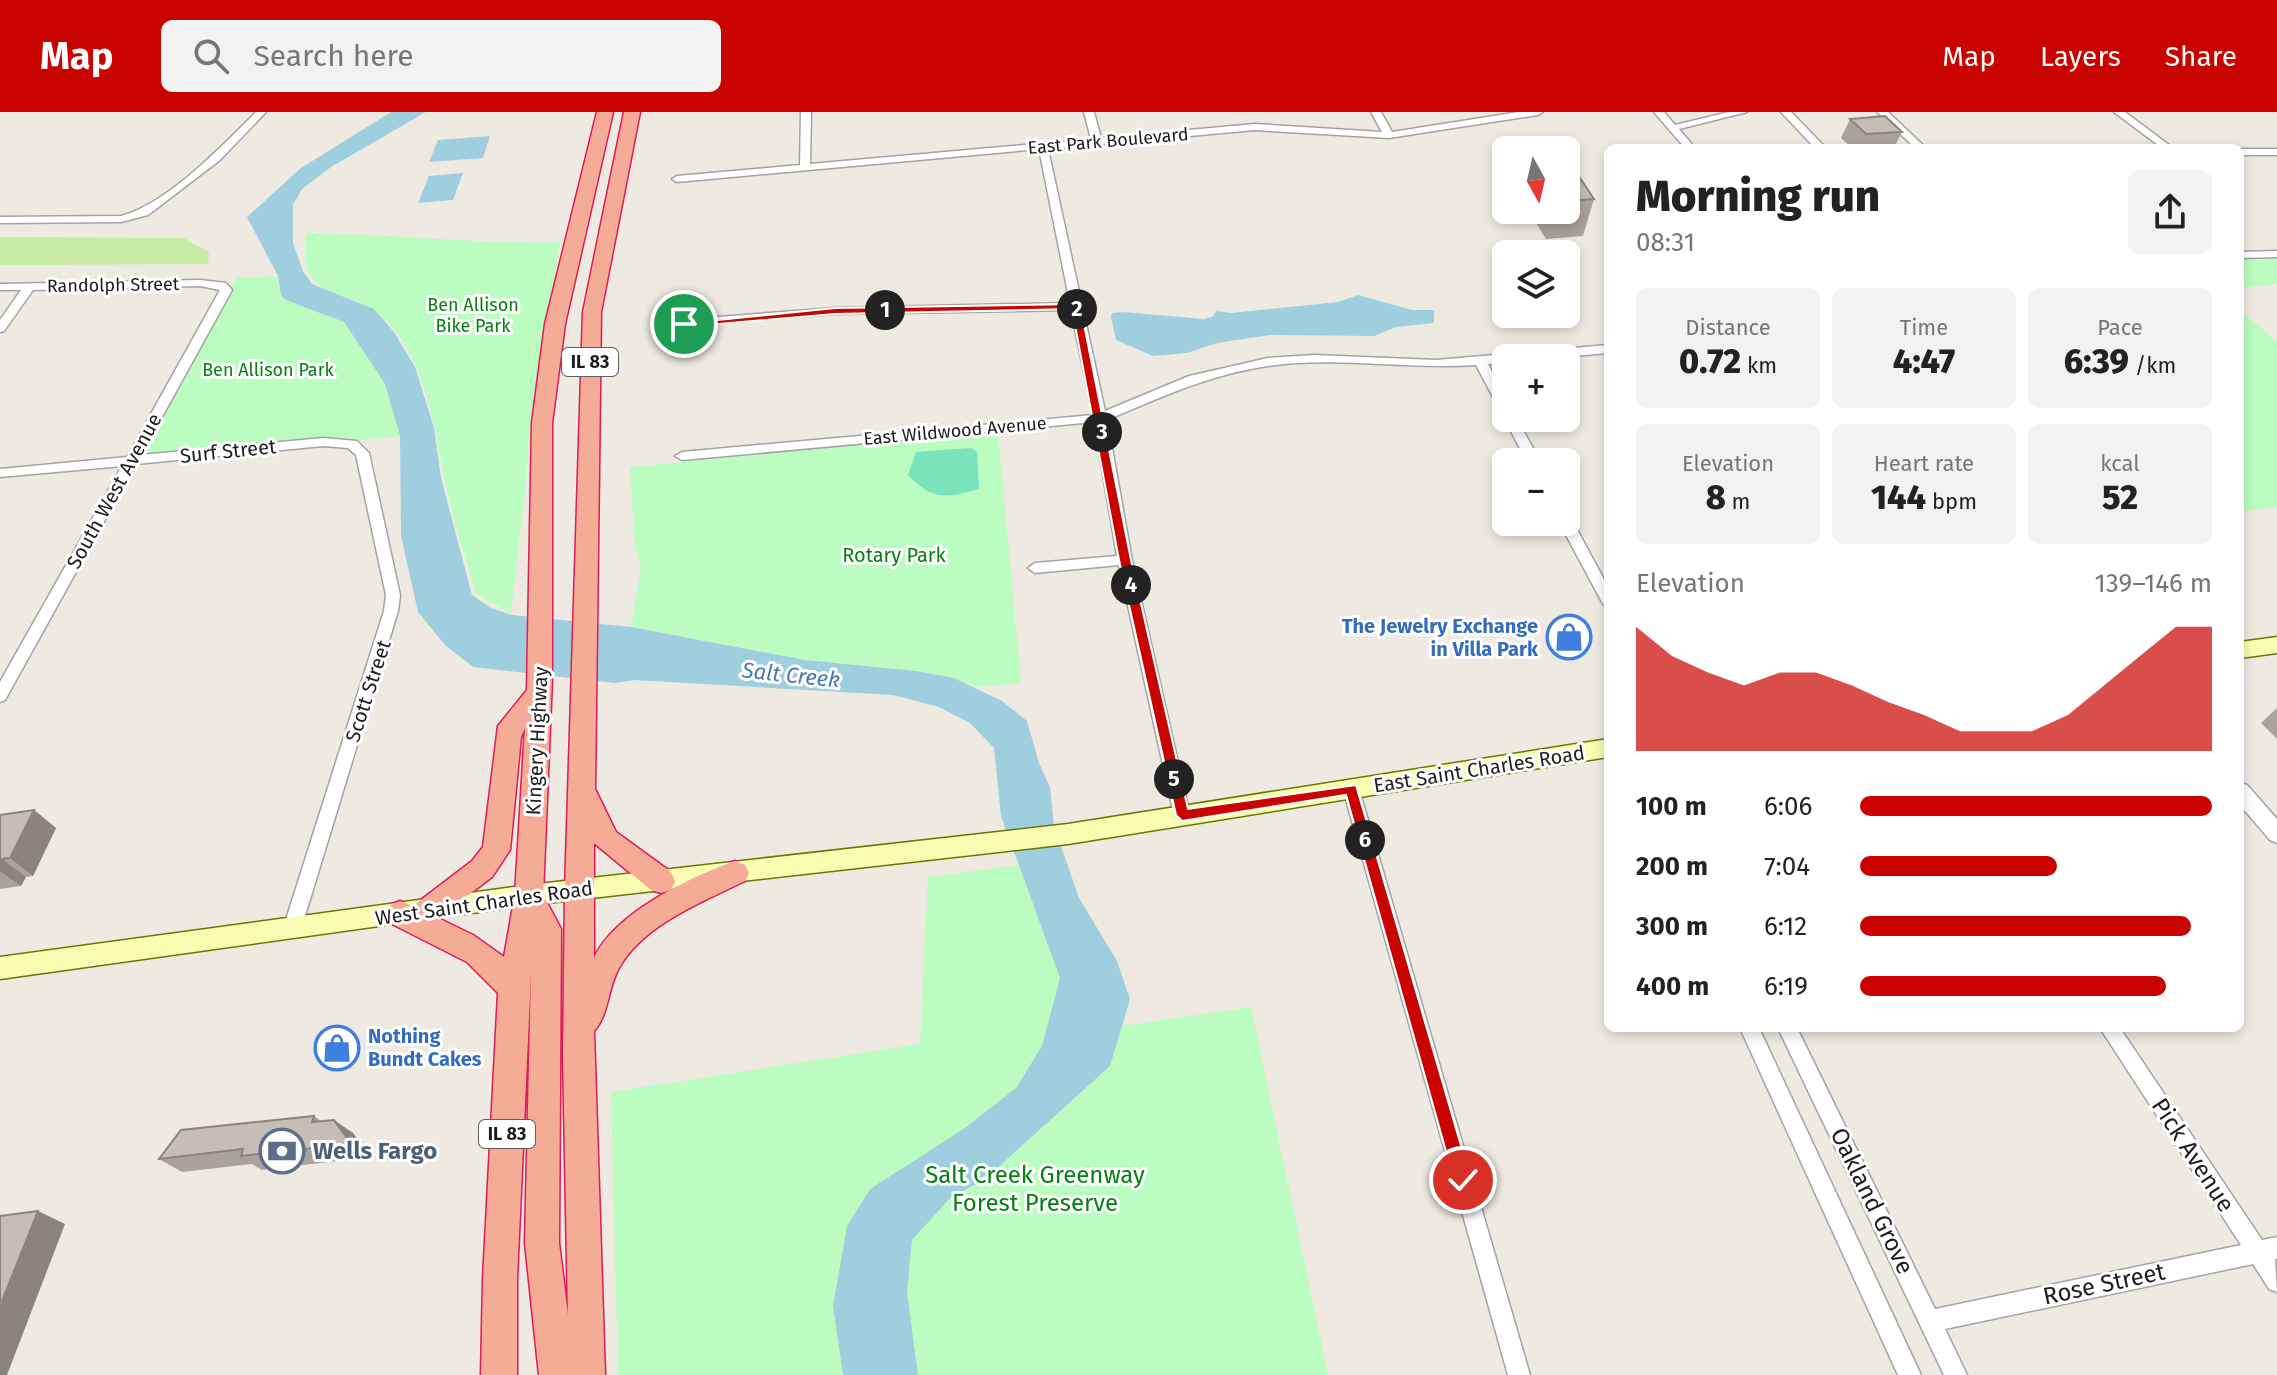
<!DOCTYPE html>
<meta charset="utf-8">
<style>
body{margin:0;font-family:"Fira Sans",sans-serif;background:#f2f2f2;color:#222;height:100vh;display:flex;flex-direction:column;font-size:30px;white-space:nowrap}
*{box-sizing:border-box;margin:0}
p{font-size:26px;color:#767676}
.icon{flex:none;width:44px;height:44px;fill:none;stroke:currentColor;stroke-width:2;stroke-linecap:round;stroke-linejoin:round}
.map{position:relative;flex:1;overflow:hidden}
.details{position:absolute;left:1604px;top:32px;width:640px;height:888px;display:flex;flex-direction:column;background:#fff;border-radius:12px;box-shadow:0 4px 12px #0003}
.details>*{flex:none}
.needle{width:52px;rotate:172deg}
.tools{position:absolute;left:1492px;top:24px;display:grid;gap:16px}
.tools a{display:grid;place-items:center;width:88px;height:88px;border-radius:12px;background:#fff;box-shadow:0 4px 12px #0003;font-size:40px}
.pin{position:absolute;display:grid;place-items:center;width:68px;height:68px;color:#fff;margin:-34px;border:4px solid #fff;border-radius:50%;box-shadow:0 2px 8px #0007}
.km{position:absolute;width:40px;height:40px;margin:-20px;border-radius:50%;background:#222;color:#fff;font-size:22px;line-height:40px;text-align:center}
.round{display:grid;place-items:center;flex:none;width:84px;height:84px;border-radius:12px;background:#f2f2f2}
.headline{display:flex;align-items:center;justify-content:space-between;height:136px;padding:0 32px}
h1{font-size:44px;font-weight:800;line-height:60px}
.figures{display:grid;grid-template-columns:repeat(3,1fr);gap:12px;height:136px;padding:8px 32px}
.figures div{display:grid;align-content:center;border-radius:12px;background:#f2f2f2;text-align:center}
.figures b{font-size:34px;font-weight:800}
.figures small{font-size:22px;font-weight:400}
.figures p{font-size:22px}
.chart{height:224px;padding:16px 32px}
.chart p{display:flex;justify-content:space-between}
.chart svg{width:100%;height:144px;margin-top:8px;fill:#c90400;opacity:.7}
ul{padding:0 32px;list-style:none;font-size:26px}
li{display:grid;grid-template-columns:128px 96px 1fr;align-items:center;height:60px}
li i{height:20px;border-radius:10px;background:#c90400}
header{display:flex;align-items:center;gap:48px;box-sizing:border-box;height:112px;padding:0 40px;background:#c90400;color:#fff}
header strong{font-size:38px}
nav{display:flex;gap:44px;margin-inline-start:auto;font-size:28px}
.search{width:560px;height:72px;background:#f2f2f2;display:flex;align-items:center;gap:20px;box-sizing:border-box;padding:0 28px;border-radius:12px;color:#767676;font-size:30px}
.map>svg:first-child{display:block}
.grass{fill:#c6eca4}
.park{fill:#bbfcc1}
.pitch{fill:#7ae3bc}
.water{fill:#9fcfdf}
.lines{fill:none;stroke-linecap:round;stroke-linejoin:round}
.minor-casing{stroke:#a3a3a3;stroke-width:3}
.tertiary-casing{stroke:#a3a3a3;stroke-width:3}
.secondary-casing{stroke:#687700;stroke-width:3}
.trunk-casing{stroke:#e11a5a;stroke-width:3}
.minor{fill:#fff;fill-rule:evenodd}
.tertiary{fill:#fff;fill-rule:evenodd}
.secondary{fill:#f8fdb1;fill-rule:evenodd}
.trunk{fill:#f5ac96;fill-rule:evenodd}
.wall{fill:#aaa39b}
.shaded-wall{fill:#8b847e}
.building{fill:#c6bdb4;stroke:#8b847e;stroke-width:2}
.route{fill:#c90400;stroke:#fff;stroke-width:2}
.labels{text-anchor:middle;dominant-baseline:central;stroke-width:6;stroke-linejoin:round;paint-order:stroke}
.far-street-label{font-size:18px;fill:#1c1c1c;stroke:#fff}
.far-park-label{font-size:18px;fill:#058011;stroke:#fff}
.shield{fill:#fff;stroke:#606060;stroke-width:2}
.shield-label{font-size:18px;font-weight:bold;fill:#1c1c1c}
.street-label{font-size:20px;fill:#1c1c1c;stroke:#fff}
.park-label{font-size:20px;fill:#058011;stroke:#fff}
.shop-label{font-size:20px;font-weight:bold;fill:#366cbe;stroke:#fff;text-anchor:end}
.water-label{font-size:22px;font-style:italic;fill:#4478b1;stroke:#fff}
.near-service-label{font-size:24px;font-weight:bold;fill:#4e5e75;stroke:#fff;text-anchor:start}
.near-street-label{font-size:24px;fill:#1c1c1c;stroke:#fff}
.near-park-label{font-size:24px;fill:#058011;stroke:#fff}
</style>
<header>
<strong>Map</strong>
<div class="search"><svg class="icon" aria-label="search" viewBox="0 0 24 24"><circle cx="10" cy="10" r="6"/><path d="M15 15l6 6"/></svg>Search here</div>
<nav><a>Map</a><a>Layers</a><a>Share</a></nav>
</header>
<div class="map">
<svg width="2277" height="1263" viewBox="0 0 2277 1263">
<rect width="100%" height="100%" fill="#efeae1"/>
<path class="grass" d="M0,125L184,126L209,140L208,152L0,153Z"/>
<path class="park" d="M306,121C391,122 475,132 560,130L531,324L511,501L476,482C465,443 451,404 444,365C435,314 427,264 397,221C361,167 294,200 306,121Z
M2277,145V172L2240,176V146Z
M278,164L279,175L344,210L385,272L400,324L358,328L310,326L156,342L145,340L236,166Z
M2240,199L2277,229V395L2245,399L2240,394Z
M998,320L1021,571L977,575L954,566L916,559L805,548L631,515L641,457L634,424L630,355Z
M1065,747L1079,786L1117,849L1130,887L1123,914L1251,895L1328,1263H618L611,980L920,932L928,765Z"/>
<path class="pitch" d="M971,336L977,340L979,377C946,386 933,389 908,363L916,340Z"/>
<path class="water" d="M391,0H426L331,55L302,77L293,93V131L303,159L312,172L374,197L394,220L415,255L434,316L441,366L472,483L491,496L512,503L631,515L805,548L916,559L954,566L1002,589L1027,609L1039,651L1050,675L1054,714L1079,786L1117,849L1130,887L1110,954L983,1069L952,1084L912,1128L907,1180L918,1263H843L833,1194L847,1114L870,1077L965,1016L1016,976L1042,934L1060,866L1001,704L994,636L970,611L939,595L893,583L635,568L615,571L473,555L445,533L418,500L401,424L400,324L385,272L344,210L286,188L281,183L278,164L247,105L301,56Z
M490,24L483,46L429,50L438,28Z
M463,61L453,88L418,91L429,64Z
M1358,183L1412,198H1434V211L1396,215L1374,224L1270,223L1217,231L1187,241L1153,244L1116,228L1111,205L1112,201L1123,200L1204,207L1212,205L1217,199L1231,201L1338,190Z"/>
<g class="lines">
<g class="minor-casing">
<path id="minor" d="M256,0H266L220,48L148,103L121,110L0,111V105L121,104C167,92 222,34 256,0Z
M801,0H811L810,52L1091,27L1084,0H1094L1101,26L1255,12L1382,20L1371,0H1381L1392,20L1519,0H1543L1538,3L1389,26L1255,18L1048,37L1105,299L1189,264L1268,246L1314,243L1436,248L1608,233V241L1551,246H1506V251L1488,252L1506,286V302L1500,298L1476,253C1407,258 1337,244 1268,254C1211,262 1159,286 1107,308L1132,448L1190,703L1188,708L1182,710L1176,708L1174,703L1119,453L1035,461L1028,456L1035,451L1117,444L1094,310L682,348L675,344L682,340L1093,303L1071,198L835,202L661,215V211L665,209L835,196L1070,191L1039,37L677,70L672,67L677,64L800,53Z
M1654,0H1664L1675,13L1729,0H1747L1679,17L1695,36H1685Z
M1781,0H1791L1826,36H1815Z
M1877,0H1888L1926,36H1915Z
M2114,0H2125L2173,36H2162Z
M2240,37H2277V43H2240Z
M2277,139V145L2240,146V140Z
M200,168L226,171L232,178L141,343L323,326L357,329L369,341L400,483L398,499L301,817L298,823L292,825L286,823L283,817L384,499L386,483L356,343L348,336L323,334L136,352L5,588L0,590V570L122,354L0,365V357L127,345L220,178L200,174L33,178L4,219L0,220V208L21,178H0V172Z
M1506,303V306H1516L1541,350H1527L1504,306Z
M1566,405L1573,410L1608,475V493L1603,492L1559,410H1566Z
M1351,670L1357,672L1359,677L1530,1263H1508L1343,677L1345,672Z
M1740,916H1759L1921,1263H1898Z
M1778,916H1797L1935,1197L2241,1133L2100,916H2120L2262,1128L2277,1125V1147H2275L2277,1180L2269,1177L2253,1152L1945,1217L1967,1263H1944Z"/>
</g>
<g class="tertiary-casing">
<path id="tertiary" d="M2240,671L2247,673L2277,707V731L2270,728L2240,693Z"/>
</g>
<g class="secondary-casing">
<path id="secondary" d="M2277,525V541L2240,546V530Z
M1608,627V645L1068,732L529,793L0,867V845L529,773L1068,712Z"/>
</g>
<g class="trunk-casing">
<path id="trunk" d="M597,0H613L565,212L552,311V568L543,783L561,817L559,1131L568,1203L563,943L565,778L583,200L624,0H640L601,200L595,677L616,720L671,760L675,769L671,778L661,781L651,778L594,731V846C615,801 690,765 735,749L745,753L749,761L745,769C702,790 643,813 619,856C608,875 609,903 594,919L605,1263H539L525,1131L531,861L517,1167V1263H481L483,1167L498,881L467,850L390,811L386,802L390,793L400,789L413,794L472,749L483,735L498,614L527,578L532,311L545,212ZM525,616L515,783L504,845L473,823L438,806L492,765L510,738L521,625Z"/>
</g>
<use href="#minor" class="minor"/>
<use href="#tertiary" class="tertiary"/>
<use href="#secondary" class="secondary"/>
<use href="#trunk" class="trunk"/>
</g>
<path class="wall" d="M1850,7L1902,20L1894,36H1852L1841,26Z
M1566,45L1594,87L1583,124L1546,127L1528,98H1566Z
M2277,596V627L2261,611Z
M34,698L56,716L33,764L26,765L21,774L0,777V703Z
M314,1004L321,1009L353,1021L370,1045L262,1058L252,1052L182,1060L159,1047Z"/>
<path class="shaded-wall" d="M34,698L56,716L33,764L10,746Z
M2,747L26,765L21,774L0,759V752Z
M334,1008L353,1021L370,1045L351,1032Z
M38,1099L65,1112L7,1263H0V1194Z"/>
<path class="building" d="M1885,4L1902,20L1866,22L1850,7Z
M1566,45L1594,87L1566,89Z
M34,698L10,746L2,747L0,752V703Z
M314,1004L312,1010L334,1008L351,1032L241,1044L243,1037L159,1047L181,1018Z
M38,1099L0,1194V1104Z"/>
<path class="route" d="M1080,192L1131,448L1188,697L1356,673L1471,1068L1468,1073L1463,1076L1457,1073L1454,1068L1346,683L1182,709L1176,703L1119,448L1072,197L835,202L684,215L679,212L835,196Z"/>
<defs>
<g id="shop-ring" transform="scale(2.3)"><circle r="9.5" fill="#fff" stroke="#3f7fe0" stroke-width="1.5"/><path d="M-5-2.5h2.3a2.7 3.5 0 0 1 5.4 0H5L5.5 6h-11ZM-1.5-2.5h3a1.5 2.3 0 0 0-3 0Z" fill="#3f7fe0"/></g>
<g id="bank-ring" transform="scale(2.3)"><circle r="9.5" fill="#fff" stroke="#5c6f8a" stroke-width="1.5"/><path d="M-6-4H6V4H-6ZM0-2.3a2.3 2.3 0 1 0 0 4.6a2.3 2.3 0 1 0 0-4.6Z" fill="#5c6f8a"/></g>
</defs>
<g fill-rule="evenodd">
<use href="#shop-ring" x="1569" y="525"/>
<use href="#shop-ring" x="337" y="936"/>
<use href="#bank-ring" x="282" y="1039"/>
</g>
<g class="labels">
<g class="far-street-label">
<text transform="translate(1108 29) rotate(-5)">East Park Boulevard</text>
<text transform="translate(113 173) rotate(-1)">Randolph Street</text>
<text transform="translate(955 319) rotate(-5)">East Wildwood Avenue</text>
</g>
<g class="far-park-label">
<text x="473" y="193">Ben Allison<tspan x="473" dy="21">Bike Park</tspan></text>
<text x="268" y="258">Ben Allison Park</text>
</g>
<g class="shield">
<rect x="562" y="236" width="56" height="28" rx="6"/>
<rect x="479" y="1008" width="56" height="28" rx="6"/>
</g>
<g class="shield-label">
<text x="590" y="250">IL 83</text>
<text x="507" y="1022">IL 83</text>
</g>
<g class="street-label">
<text transform="translate(228 339) rotate(-6)">Surf Street</text>
<text transform="translate(114 379) rotate(-61)">South West Avenue</text>
<text transform="translate(368 579) rotate(-72)">Scott Street</text>
<text transform="translate(537 629) rotate(-87)">Kingery Highway</text>
<text transform="translate(1479 657) rotate(-9)">East Saint Charles Road</text>
<text transform="translate(484 791) rotate(-8)">West Saint Charles Road</text>
</g>
<g class="park-label">
<text x="894" y="443">Rotary Park</text>
</g>
<g class="shop-label">
<text x="1538" y="514">The Jewelry Exchange<tspan x="1538" dy="23">in Villa Park</tspan></text>
<text x="368" y="924" text-anchor="start">Nothing<tspan x="368" dy="23">Bundt Cakes</tspan></text>
</g>
<g class="water-label">
<text transform="translate(791 563) rotate(6)">Salt Creek</text>
</g>
<g class="near-service-label">
<text x="313" y="1039">Wells Fargo</text>
</g>
<g class="near-street-label">
<text transform="translate(2193 1043) rotate(57)">Pick Avenue</text>
<text transform="translate(1872 1089) rotate(64)">Oakland Grove</text>
<text transform="translate(2104 1172) rotate(-12)">Rose Street</text>
</g>
<g class="near-park-label">
<text x="1035" y="1063">Salt Creek Greenway<tspan x="1035" dy="28">Forest Preserve</tspan></text>
</g>
</g>
</svg>
<div class="tools">
<a><svg class="needle" viewBox="-14 -14 28 28"><path d="M0-13l5 13h-10z" fill="#e53935"/><path d="M0 13l5-13h-10z" fill="#767676"/></svg></a>
<a><svg class="icon" aria-label="layers" viewBox="0 0 24 24"><path d="M12 4l9 5-9 5-9-5zM3 14l9 5 9-5"/></svg></a>
<a>+</a>
<a>−</a>
</div>
<div class="pin" style="left:684px;top:212px;background:#1e9e55"><svg class="icon" aria-label="arrive" viewBox="0 0 24 24"><path d="M6 21V4h12l-3 4 3 4H6"/></svg></div>
<div class="pin" style="left:1463px;top:1068px;background:#d93025"><svg class="icon" aria-label="check" viewBox="0 0 24 24"><path d="M5 12l5 5 9-10"/></svg></div>
<b class="km" style="left:885px;top:198px">1</b>
<b class="km" style="left:1077px;top:197px">2</b>
<b class="km" style="left:1102px;top:320px">3</b>
<b class="km" style="left:1131px;top:473px">4</b>
<b class="km" style="left:1174px;top:667px">5</b>
<b class="km" style="left:1365px;top:728px">6</b>
<section class="details">
<div class="headline"><div><h1>Morning run</h1><p>08:31</p></div><a class="round"><svg class="icon" aria-label="share" viewBox="0 0 24 24"><path d="M12 15V3M7 8l5-5 5 5M5 13v7h14v-7"/></svg></a></div>
<div class="figures">
<div><p>Distance</p><b>0.72<small> km</small></b></div>
<div><p>Time</p><b>4:47</b></div>
<div><p>Pace</p><b>6:39<small> /km</small></b></div>
</div>
<div class="figures">
<div><p>Elevation</p><b>8<small> m</small></b></div>
<div><p>Heart rate</p><b>144<small> bpm</small></b></div>
<div><p>kcal</p><b>52</b></div>
</div>
<div class="chart"><p><span>Elevation</span>139–146 m</p>
<svg viewBox="0 0 160 44" preserveAspectRatio="none"><path d="M0 44V6L10 15L20 20L30 24L40 20L50 20L60 24L70 29L80 33L90 38L100 38L110 38L120 33L130 24L140 15L150 6L160 6V44z"/></svg>
</div>
<ul>
<li><b>100 m</b>6:06<i style="width:100%"></i></li>
<li><b>200 m</b>7:04<i style="width:56%"></i></li>
<li><b>300 m</b>6:12<i style="width:94%"></i></li>
<li><b>400 m</b>6:19<i style="width:87%"></i></li>
</ul>
</section>
</div>
